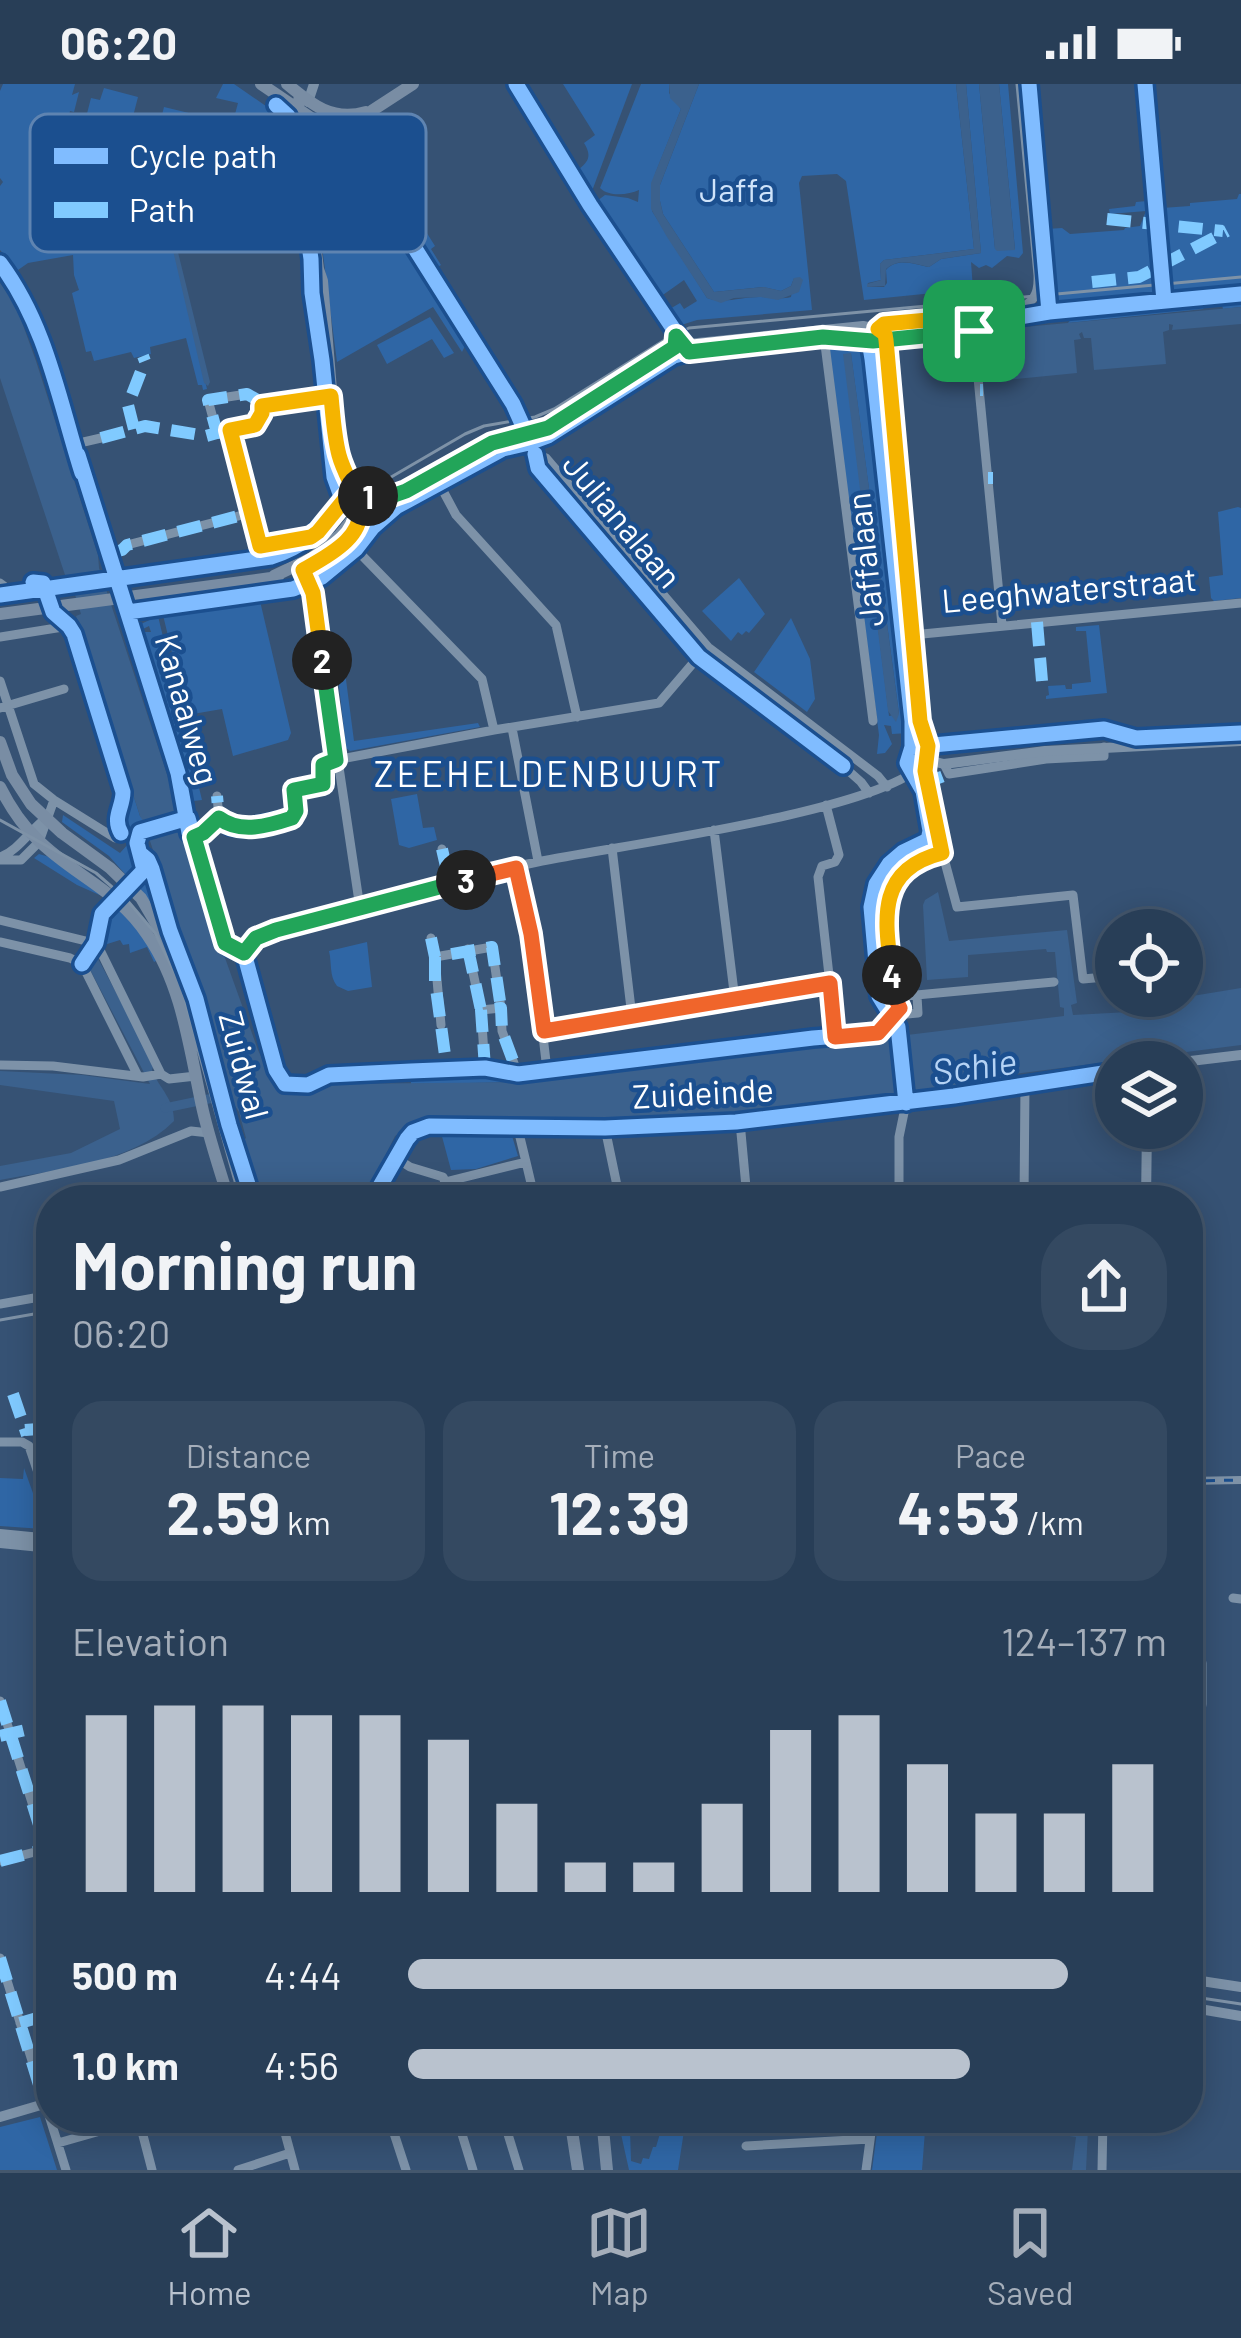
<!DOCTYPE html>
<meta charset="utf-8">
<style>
body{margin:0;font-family:Barlow,sans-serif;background:#344961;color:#f1f3f6;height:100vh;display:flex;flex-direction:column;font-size:45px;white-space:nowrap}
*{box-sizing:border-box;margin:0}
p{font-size:39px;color:#a5aeba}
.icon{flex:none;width:66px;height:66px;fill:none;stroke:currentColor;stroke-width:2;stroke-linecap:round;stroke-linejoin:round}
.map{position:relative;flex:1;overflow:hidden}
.drawer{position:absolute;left:36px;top:1101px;width:1167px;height:948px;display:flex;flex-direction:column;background:#283e57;border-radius:48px;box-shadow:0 6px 30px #0003,0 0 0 3px #44576d}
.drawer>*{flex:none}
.tools{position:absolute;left:1095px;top:825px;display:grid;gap:24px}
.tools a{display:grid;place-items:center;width:108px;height:108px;border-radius:50%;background:#283e57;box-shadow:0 6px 30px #0003,0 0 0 3px #44576d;font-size:60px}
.pin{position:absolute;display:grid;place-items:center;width:102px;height:102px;color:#fff;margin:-51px;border-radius:24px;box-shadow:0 6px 18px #0006}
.km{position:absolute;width:60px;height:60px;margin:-30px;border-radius:50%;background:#222;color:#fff;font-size:33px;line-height:60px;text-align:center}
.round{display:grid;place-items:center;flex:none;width:126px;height:126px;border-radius:48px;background:#344961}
.headline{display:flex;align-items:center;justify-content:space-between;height:204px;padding:0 36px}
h1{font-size:66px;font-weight:700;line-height:90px}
.metrics{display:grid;grid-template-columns:repeat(3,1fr);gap:18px;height:204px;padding:12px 36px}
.metrics div{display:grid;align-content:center;border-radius:30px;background:#344961;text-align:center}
.metrics b{font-size:60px;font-weight:700}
.metrics small{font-size:33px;font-weight:400}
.metrics p{font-size:33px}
.chart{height:336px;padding:24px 36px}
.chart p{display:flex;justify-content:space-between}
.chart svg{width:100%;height:216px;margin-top:12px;stroke:#b9c2ce;stroke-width:6}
ul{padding:0 36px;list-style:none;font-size:39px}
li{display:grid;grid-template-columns:192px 144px 1fr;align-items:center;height:90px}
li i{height:30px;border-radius:15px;background:#b9c2ce}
.status{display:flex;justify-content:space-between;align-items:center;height:84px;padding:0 60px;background:#283e57;direction:ltr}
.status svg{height:33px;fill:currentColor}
.tab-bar{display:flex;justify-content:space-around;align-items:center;height:168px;border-top:3px solid #44576d;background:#283e57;font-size:33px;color:#a5aeba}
.tab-bar a{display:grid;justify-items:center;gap:6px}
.tab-bar .active{color:#b9c2ce}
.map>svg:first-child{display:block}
.green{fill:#2f66a5;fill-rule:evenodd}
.water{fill:#3b618d}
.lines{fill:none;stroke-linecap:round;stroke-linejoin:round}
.canal{stroke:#3b618d;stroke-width:9}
.minor{stroke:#7d92a8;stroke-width:9}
.tertiary{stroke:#7d92a8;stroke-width:10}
.secondary{stroke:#798da4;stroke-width:12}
.tram{stroke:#7e92a7;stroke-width:3}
.rail-casing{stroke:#7e92a7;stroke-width:8}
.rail{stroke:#1b4f8f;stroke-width:3;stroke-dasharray:9;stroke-linecap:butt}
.quiet{stroke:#80caff;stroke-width:12;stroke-dasharray:24 12;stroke-linecap:butt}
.cycleway-casing{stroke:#1b4f8f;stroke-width:22}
.cycleway{stroke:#80bcff;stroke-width:15}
.split-1-casing{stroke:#fff;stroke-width:24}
.split-2-casing{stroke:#fff;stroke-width:24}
.split-3-casing{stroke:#fff;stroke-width:24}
.split-4-casing{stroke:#fff;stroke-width:24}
.split-5-casing{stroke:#fff;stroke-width:24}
.split-1{stroke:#22a559;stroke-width:15}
.split-2{stroke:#f5b400;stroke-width:15}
.split-3{stroke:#22a559;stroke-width:15}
.split-4{stroke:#f0652b;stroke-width:15}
.split-5{stroke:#f5b400;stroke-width:15}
.labels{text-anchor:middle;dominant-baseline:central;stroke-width:9;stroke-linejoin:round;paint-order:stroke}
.park-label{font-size:33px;fill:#cfe3fa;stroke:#1b4f8f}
.street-label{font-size:33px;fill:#fff;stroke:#1b4f8f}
.neighbourhood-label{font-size:36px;letter-spacing:3px;fill:#fff;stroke:#1b4f8f}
.water-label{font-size:36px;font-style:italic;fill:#b5d3f5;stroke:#1b4f8f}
.key{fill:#1b4f8f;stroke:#5f84b1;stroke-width:3}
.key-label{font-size:33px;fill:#fff}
</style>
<div class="status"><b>06:20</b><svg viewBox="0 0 49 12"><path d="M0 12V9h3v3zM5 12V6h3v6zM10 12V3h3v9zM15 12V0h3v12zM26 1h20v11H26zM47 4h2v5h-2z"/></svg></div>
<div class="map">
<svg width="1241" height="2086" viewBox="0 0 1241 2086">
<rect width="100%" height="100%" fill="#365274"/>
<path class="green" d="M3,0H75L72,11L79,8L74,28L70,27L67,41L83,45L91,14L100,16L104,4L138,13L124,67L139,72L143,62L154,63L164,23L189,29L187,39L220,48L219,54L228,56L238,19L216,14L223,0H234L286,36L297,119L169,141L207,305L203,306L202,301H198L186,254L150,263L151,270L134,274L131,268L94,277L91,267L86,268L72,209L79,206L74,191L73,171L28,179L18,186L0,166V102L3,98L0,94V7Z
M563,0H632L592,107L579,85C590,77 591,70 584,59L595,51Z
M641,0H669V9L681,25L655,90L652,127L707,214C725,220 741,213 759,213C771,213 779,216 791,213L794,194L791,202L781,207L763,203L714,208L663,130L660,117V101L699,0H956L974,165L884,176L880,180L881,196L868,199L867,203H884L887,199L886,186C896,173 915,180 929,183L941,175L981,169L966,0H979L995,165H1015L999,0H1008L1023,169L1019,174L1007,172L992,184L986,181L979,184L971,178L973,205L864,216L846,97L837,90L802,92L799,99L812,226L697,236L678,242L668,226L680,219L684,225L697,217L684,196L660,213L597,117L605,111L628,114L638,118L639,106C628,111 609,113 600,104Z
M382,36L388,45L369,57L435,162L431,165L441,181L436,184L363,68V49Z
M318,52L328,56L330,62L333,61L335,65L346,62L351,70L347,73L349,77L357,79L431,193L426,196L433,198L440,209L436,212L438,215L443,212L469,254L462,268L433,223L337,278L310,70V57L316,58Z
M1239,110H1241V223L1223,225L1222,221L1204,223L1203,225L1068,239L1074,232L1055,225L1047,145L1062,144L1070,150L1124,146L1125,144L1140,142L1146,127L1110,130L1109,125L1135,122L1136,118L1147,117L1148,125L1190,122V119L1237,115Z
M430,233L454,269L444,274L432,255L387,280L377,261Z
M828,258L864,261L870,282L909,638V649L892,650L891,642L884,641L892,660L885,669L877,670L879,651ZM844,270H851L899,630L889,632Z
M1238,423L1241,424V514L1214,517L1211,514L1209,493L1223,491L1218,428Z
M739,494L765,530L749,549L746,547L742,551L738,548L731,557L702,527Z
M260,517L291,649L288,656L233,672L222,625L187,631L163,531Z
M158,532L202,716L193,717L191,695L144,548H151L149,542L143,545L141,540Z
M791,534L810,575L815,615L807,628L754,588Z
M79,539L140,732L143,734L145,740L142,742L136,739L137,744L128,746L122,739V731L127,722L125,709L77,556V547L72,540Z
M1099,541L1107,609L1046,615V612L1049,611L1048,602L1065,601L1066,605H1072V600L1091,598L1086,547H1076V543Z
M342,565L354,657L478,639L480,643L350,667L346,664L335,566Z
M417,710L423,744L434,743L437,756L409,764L399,761L391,715Z
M63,731L120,769L129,759L137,782L133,791L139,797L145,791H150L155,802L167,843L164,844L141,808L109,772L62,738Z
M39,770C85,781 135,836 158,876L154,878L147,863L130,869L129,860L123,861L120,856L104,861C96,847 105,832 113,821L104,813L77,801L34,774Z
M367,858L372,903L348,907L337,902C329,892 332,879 329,867Z
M859,954V958L528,998L411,1000V995H488V989L517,993V995L529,994Z
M440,1045H510L518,1072L476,1085L451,1086Z
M24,1384L44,1440L43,1445L0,1442V1394L23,1395Z
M40,2033L57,2086H0V2043Z
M656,2034H686L678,2086H629L619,2041L630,2046L631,2077L641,2080L643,2074L649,2075L653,2063H656L661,2046L658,2045L660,2035Z
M879,2034H926L922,2086H872Z"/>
<path class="water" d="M669,0H699L660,101V117L663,130L714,208L764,203L781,207L791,202L794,194L800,193L803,196L799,208L778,216L761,213L734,214L721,219L707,214L667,153L651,125V99L681,25L670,14Z
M956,0H966L981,169L941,175L929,183C914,180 900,173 886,185L885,202L867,203V200L881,196L880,180L884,176L974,165Z
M979,0H999L1015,166L997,167L995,165Z
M49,75L74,164L122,155L176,138L177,142L172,144L210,298L208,302L204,299L168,145L132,155L125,169L118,168L109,160L72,169L47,91L51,87Z
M0,199L15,219L36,277L98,471L99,484L167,690L191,779L258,966L273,998L286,1009L302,1011L328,1000L528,998L891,954L892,962L908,960L907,951L1064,932V924L1060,923L1055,868H1047L1046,865L968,871V893L927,896L923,821L925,816L938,808L949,857L1067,846L1077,919L1071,921L1073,931L1129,928L1171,921L1174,915L1241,904V961L1006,991L987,1001L918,1010L912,1001L900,1002L896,1012L824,1023L666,1037L460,1033L428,1035L414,1039L395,1052L363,1116H262L244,1056L246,1054L239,1028L233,1019L228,1018L225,1004L229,1000L223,978L149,754L159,750L154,735H145V740L140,732L76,532L81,530L71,498L66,494L0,294Z
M1241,223V240L1172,246L1173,241L1169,240V246L1163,248L1166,280L1094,286L1091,254H1084L1082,248L1079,250L1081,255L1074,256L1077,289L1006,296L1001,245Z
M851,269L899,630L896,638L888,627L843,270Z
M94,867L154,980L152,986C160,1006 174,1014 174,1037C131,1080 57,1085 0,1096V1082L71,1069L120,1045L114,1017L0,1001V987L82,991L150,1000L86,878Z
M1034,2034L1084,2041L1088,2045L1086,2086H1072L1076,2053L949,2035Z"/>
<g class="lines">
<path class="canal" d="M165,1024L237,1009"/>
<path class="minor" d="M0,179C40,234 54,297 75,360L101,354
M972,232L1002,541
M823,245L873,637
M878,245L884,240L894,239L1013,226C1033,221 1039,211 1038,191L1020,0
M247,310L261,318C265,346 238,345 217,349L208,316Z
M262,322L331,312
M230,346L256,451
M527,351L538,384L699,573L843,682L861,698L869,709
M535,370L546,374L708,563L878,692L887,703
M434,390L456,431L556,541L577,633
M357,434L383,415L406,407L492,359L548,344L681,258
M356,447L397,411
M347,456L482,595L494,646
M127,461L250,429
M303,486L313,509L360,824
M0,499L4,502
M912,551L1241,519
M0,553L69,542
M0,597L34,700L54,716L115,754
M0,624L64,605
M512,644L538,777
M336,676L494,646L659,619L700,571
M944,680L949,690L1046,675L1104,672V663
M925,681L934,737L957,823L1073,811L1083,895L1116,892
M217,712L219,734L203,749L194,753L222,851L229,863L244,869
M826,721L839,771L835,778L822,782L818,793L833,927
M714,746L735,916
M612,764L632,933
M442,765L450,800
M942,769C866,788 888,855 895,913L1054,898
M0,773C18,767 30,746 46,734
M0,776H21L39,758L54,716
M0,836L90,858L99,864L161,990L169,995L196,992
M431,854L435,873L492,863L501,924
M0,858L70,874L82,880L138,992
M468,865L481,926
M244,869L256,854L276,846C365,825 452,795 542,777C614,762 890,727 927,676
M244,869L276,986L285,1000L308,1001L329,991L485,984L518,990L547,986L531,850L516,783
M435,873L441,941
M895,913L907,930L918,929L917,912
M544,947L830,899
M0,981L53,982L143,993L161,990
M485,984L481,926L501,924L502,947L518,990
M740,1038L747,1114
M605,1044L620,1116
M396,1074L410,1083L443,1093L445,1098L526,1078L517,1041
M526,1078L535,1116
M445,1098L450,1116
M0,1103L119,1076L191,1047L209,1049
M372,1116L407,1055L413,1048L429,1042L605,1044L736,1038L954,1012L1116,987
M899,1116V1053L906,1019
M1024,1116L1025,1000
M0,1220L51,1211
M0,1358H22L29,1362L51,1427
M32,1371L51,1372
M1233,1514L1241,1515
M0,1617L51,1779
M1188,1706L1202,1620V1579
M0,1777L35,1768L46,1762
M0,1874L66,2086
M20,1939L51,1930
M281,2034L295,2086
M389,2034L406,2086
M457,2034L473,2086
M503,2034L519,2086
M139,2036L152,2086
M58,2059L146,2034
M746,2062L870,2055
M238,2086L290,2069
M866,2086L873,2034
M1102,2086L1103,2034"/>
<path class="tertiary" d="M516,0L590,121L681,258L688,260L863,242L878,245
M308,18L314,0
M878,245L885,250L887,256L912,526L920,637L919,667L927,676
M878,245L898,451
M921,639L928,662L927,676
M927,676L944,680L1045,667L1241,657
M1182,978L1241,971
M1146,1116L1147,1044
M0,1450L51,1455
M0,1459L51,1464
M1188,1895L1241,1903
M1188,1923L1241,1932
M0,2033L51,2018"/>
<path class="secondary" d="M261,0L317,38L342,43L360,38L373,26L413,0
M287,0C311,20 332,38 366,28
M334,467C360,446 367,436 353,404
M274,492L312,474L339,452L352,436V426L341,390L335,354L322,197L318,185L298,24L300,11
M0,530L278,493
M0,658L12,691L31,720L62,749L110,784L141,814L171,865L189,917L245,1116
M0,703C10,723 21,740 37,755C74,792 117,805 148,852C183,902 190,969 203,1027C210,1057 220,1087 229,1116
M570,2034L578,2086
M602,2034L607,2086"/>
<path class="tram" d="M0,515L204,488L281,475L313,458L374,403L465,350L484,342L535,333L554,325L663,257L689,244L1241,193
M0,736L96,789L127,816L155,849L181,901L241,1116
M0,1236L51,1227
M1188,1912L1241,1920"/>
<g class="rail-casing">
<path id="rail" d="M1188,1397L1241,1396"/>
</g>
<use href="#rail" class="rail"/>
<path class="quiet" d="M1107,135L1223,147
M1092,198L1139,193L1227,147
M980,306H983
M247,310L261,318C265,346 238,345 217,349L208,316Z
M262,322L331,312
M134,345L128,321L145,277L143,272
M230,346L256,451
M101,354L145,342L206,352L217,349
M988,394H993
M110,469L122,466L127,461L250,429
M1037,538L1042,597
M920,701L949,690
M204,748L219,734L217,712
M442,765L450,800
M431,854L435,873L492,863L501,924
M468,865L481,926
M435,873V897L447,986
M485,984L481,926L501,924L502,947L518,990
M13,1310L27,1351
M25,1346L51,1344
M0,1617L51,1779
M0,1652L51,1640
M0,1777L35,1768L51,1759
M0,1874L40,2004
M20,1939L51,1930"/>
<g class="cycleway-casing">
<path id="cycleway" d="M516,0L590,121L689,268
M1029,0L1049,228
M1145,0L1164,217
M276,21L288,32L292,42L311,175L312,209L322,276L334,393L343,418
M346,55L513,320L527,351
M0,179C47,242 59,317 82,389
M864,257L870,263L872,275L912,637V663L907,679L923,707L930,747L928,756L903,768L889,780L876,800L871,823L879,912L898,943L906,1019
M535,370L538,384L699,573L843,682
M78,371L178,689L189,749
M33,498L43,499L53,528L69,542L74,550L123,708C123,724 112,733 121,749
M0,511L271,473C319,458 325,433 358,402L384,432
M128,528L293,505L322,493L356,465L373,443L396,423L503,365L529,359L548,352L674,272L689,268L823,253L864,257L898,255L982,245L996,237L1049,228L1241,210
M912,663L1104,645L1136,654L1241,649
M188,734L222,851L229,863L244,869L276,986L285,1000L308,1001L329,991L411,987L485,984L518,990L813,954L877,949L900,924
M230,742L246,744L292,734L296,727L294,706L324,700L323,681L336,676
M142,771L148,776L152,785L170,847L196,915L229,1041L253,1116
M82,880L96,859L102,830L144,786L137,759L140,748L188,734
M372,1116L407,1055L413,1048L429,1042L605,1044L736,1038L954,1012L1116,987"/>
</g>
<use href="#cycleway" class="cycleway"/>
</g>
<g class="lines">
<g class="split-1-casing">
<path id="split-1" d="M368,412L374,421L383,415L406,407L492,359L548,344L675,263L676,252L689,268L823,253L873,257L974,247"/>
</g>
<g class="split-2-casing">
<path id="split-2" d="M322,576L313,509L303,486C328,472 370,451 358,416C352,401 343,386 339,371C334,352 333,332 331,312L262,322V329L255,341L230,346L260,462L311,453L318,448L345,415C349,411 353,406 358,402L368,412"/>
</g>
<g class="split-3-casing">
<path id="split-3" d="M322,576L336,676L323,681V700L294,706L296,727L292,734C268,742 240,750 219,734L203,749L194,753L225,859L244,869L256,854L276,846L466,796"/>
</g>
<g class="split-4-casing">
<path id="split-4" d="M466,796L516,784L531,850L544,947L830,899L835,953L878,949L900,924L895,914L892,891"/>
</g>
<g class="split-5-casing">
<path id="split-5" d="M892,891C885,837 875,786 942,769L925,687L928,662L920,637L886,256L885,250L878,245L884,240L972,232L974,247"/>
</g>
<use href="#split-1" class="split-1"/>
<use href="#split-2" class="split-2"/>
<use href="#split-3" class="split-3"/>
<use href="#split-4" class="split-4"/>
<use href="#split-5" class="split-5"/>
</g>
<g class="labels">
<g class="park-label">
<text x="737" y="105">Jaffa</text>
</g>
<g class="street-label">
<text transform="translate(623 436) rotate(50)">Julianalaan</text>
<text transform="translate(864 476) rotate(-96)">Jaffalaan</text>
<text transform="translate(1069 505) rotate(-5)">Leeghwaterstraat</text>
<text transform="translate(188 625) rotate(74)">Kanaalweg</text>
<text transform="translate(245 981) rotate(75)">Zuidwal</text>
<text transform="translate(703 1008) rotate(-3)">Zuideinde</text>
</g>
<g class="neighbourhood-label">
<text x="549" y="688">ZEEHELDENBUURT</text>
</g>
<g class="water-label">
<text transform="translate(974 981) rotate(-8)">Schie</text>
</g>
</g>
<rect x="30" y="30" width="396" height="138" rx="18" class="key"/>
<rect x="54" y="64" width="54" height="16" fill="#80bcff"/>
<rect x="54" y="118" width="54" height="16" fill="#80caff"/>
<g class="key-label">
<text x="129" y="84">Cycle path</text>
<text x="129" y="138">Path</text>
</g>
</svg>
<div class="tools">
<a><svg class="icon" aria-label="locate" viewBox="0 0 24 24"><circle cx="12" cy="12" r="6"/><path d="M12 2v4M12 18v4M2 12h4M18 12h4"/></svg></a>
<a><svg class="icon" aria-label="layers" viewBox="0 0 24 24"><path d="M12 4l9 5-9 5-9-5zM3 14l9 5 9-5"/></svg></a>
</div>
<div class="pin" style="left:974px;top:247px;background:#1e9e55"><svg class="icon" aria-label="arrive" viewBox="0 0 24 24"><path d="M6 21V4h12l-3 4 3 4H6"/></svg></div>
<b class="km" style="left:368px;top:412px">1</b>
<b class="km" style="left:322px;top:576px">2</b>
<b class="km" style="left:466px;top:796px">3</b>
<b class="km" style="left:892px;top:891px">4</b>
<section class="drawer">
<div class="headline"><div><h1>Morning run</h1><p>06:20</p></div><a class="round"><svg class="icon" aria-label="share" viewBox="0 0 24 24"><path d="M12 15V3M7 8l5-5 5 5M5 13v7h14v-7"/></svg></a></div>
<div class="metrics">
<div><p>Distance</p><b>2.59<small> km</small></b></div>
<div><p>Time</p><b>12:39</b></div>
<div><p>Pace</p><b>4:53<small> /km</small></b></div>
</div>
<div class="chart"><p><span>Elevation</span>124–137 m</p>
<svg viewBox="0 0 160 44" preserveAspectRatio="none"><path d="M5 44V8M15 44V6M25 44V6M35 44V8M45 44V8M55 44V13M65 44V26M75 44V38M85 44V38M95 44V26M105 44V11M115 44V8M125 44V18M135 44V28M145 44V28M155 44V18"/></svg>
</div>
<ul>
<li><b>500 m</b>4:44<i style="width:87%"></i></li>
<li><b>1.0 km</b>4:56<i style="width:74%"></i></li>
</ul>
</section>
</div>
<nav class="tab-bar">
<a class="active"><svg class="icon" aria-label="home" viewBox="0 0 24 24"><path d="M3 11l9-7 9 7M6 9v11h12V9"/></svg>Home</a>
<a><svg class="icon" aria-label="map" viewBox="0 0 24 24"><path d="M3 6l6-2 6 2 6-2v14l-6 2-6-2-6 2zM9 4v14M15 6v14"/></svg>Map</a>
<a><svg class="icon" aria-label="saved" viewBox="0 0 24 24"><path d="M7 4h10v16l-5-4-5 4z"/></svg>Saved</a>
</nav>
